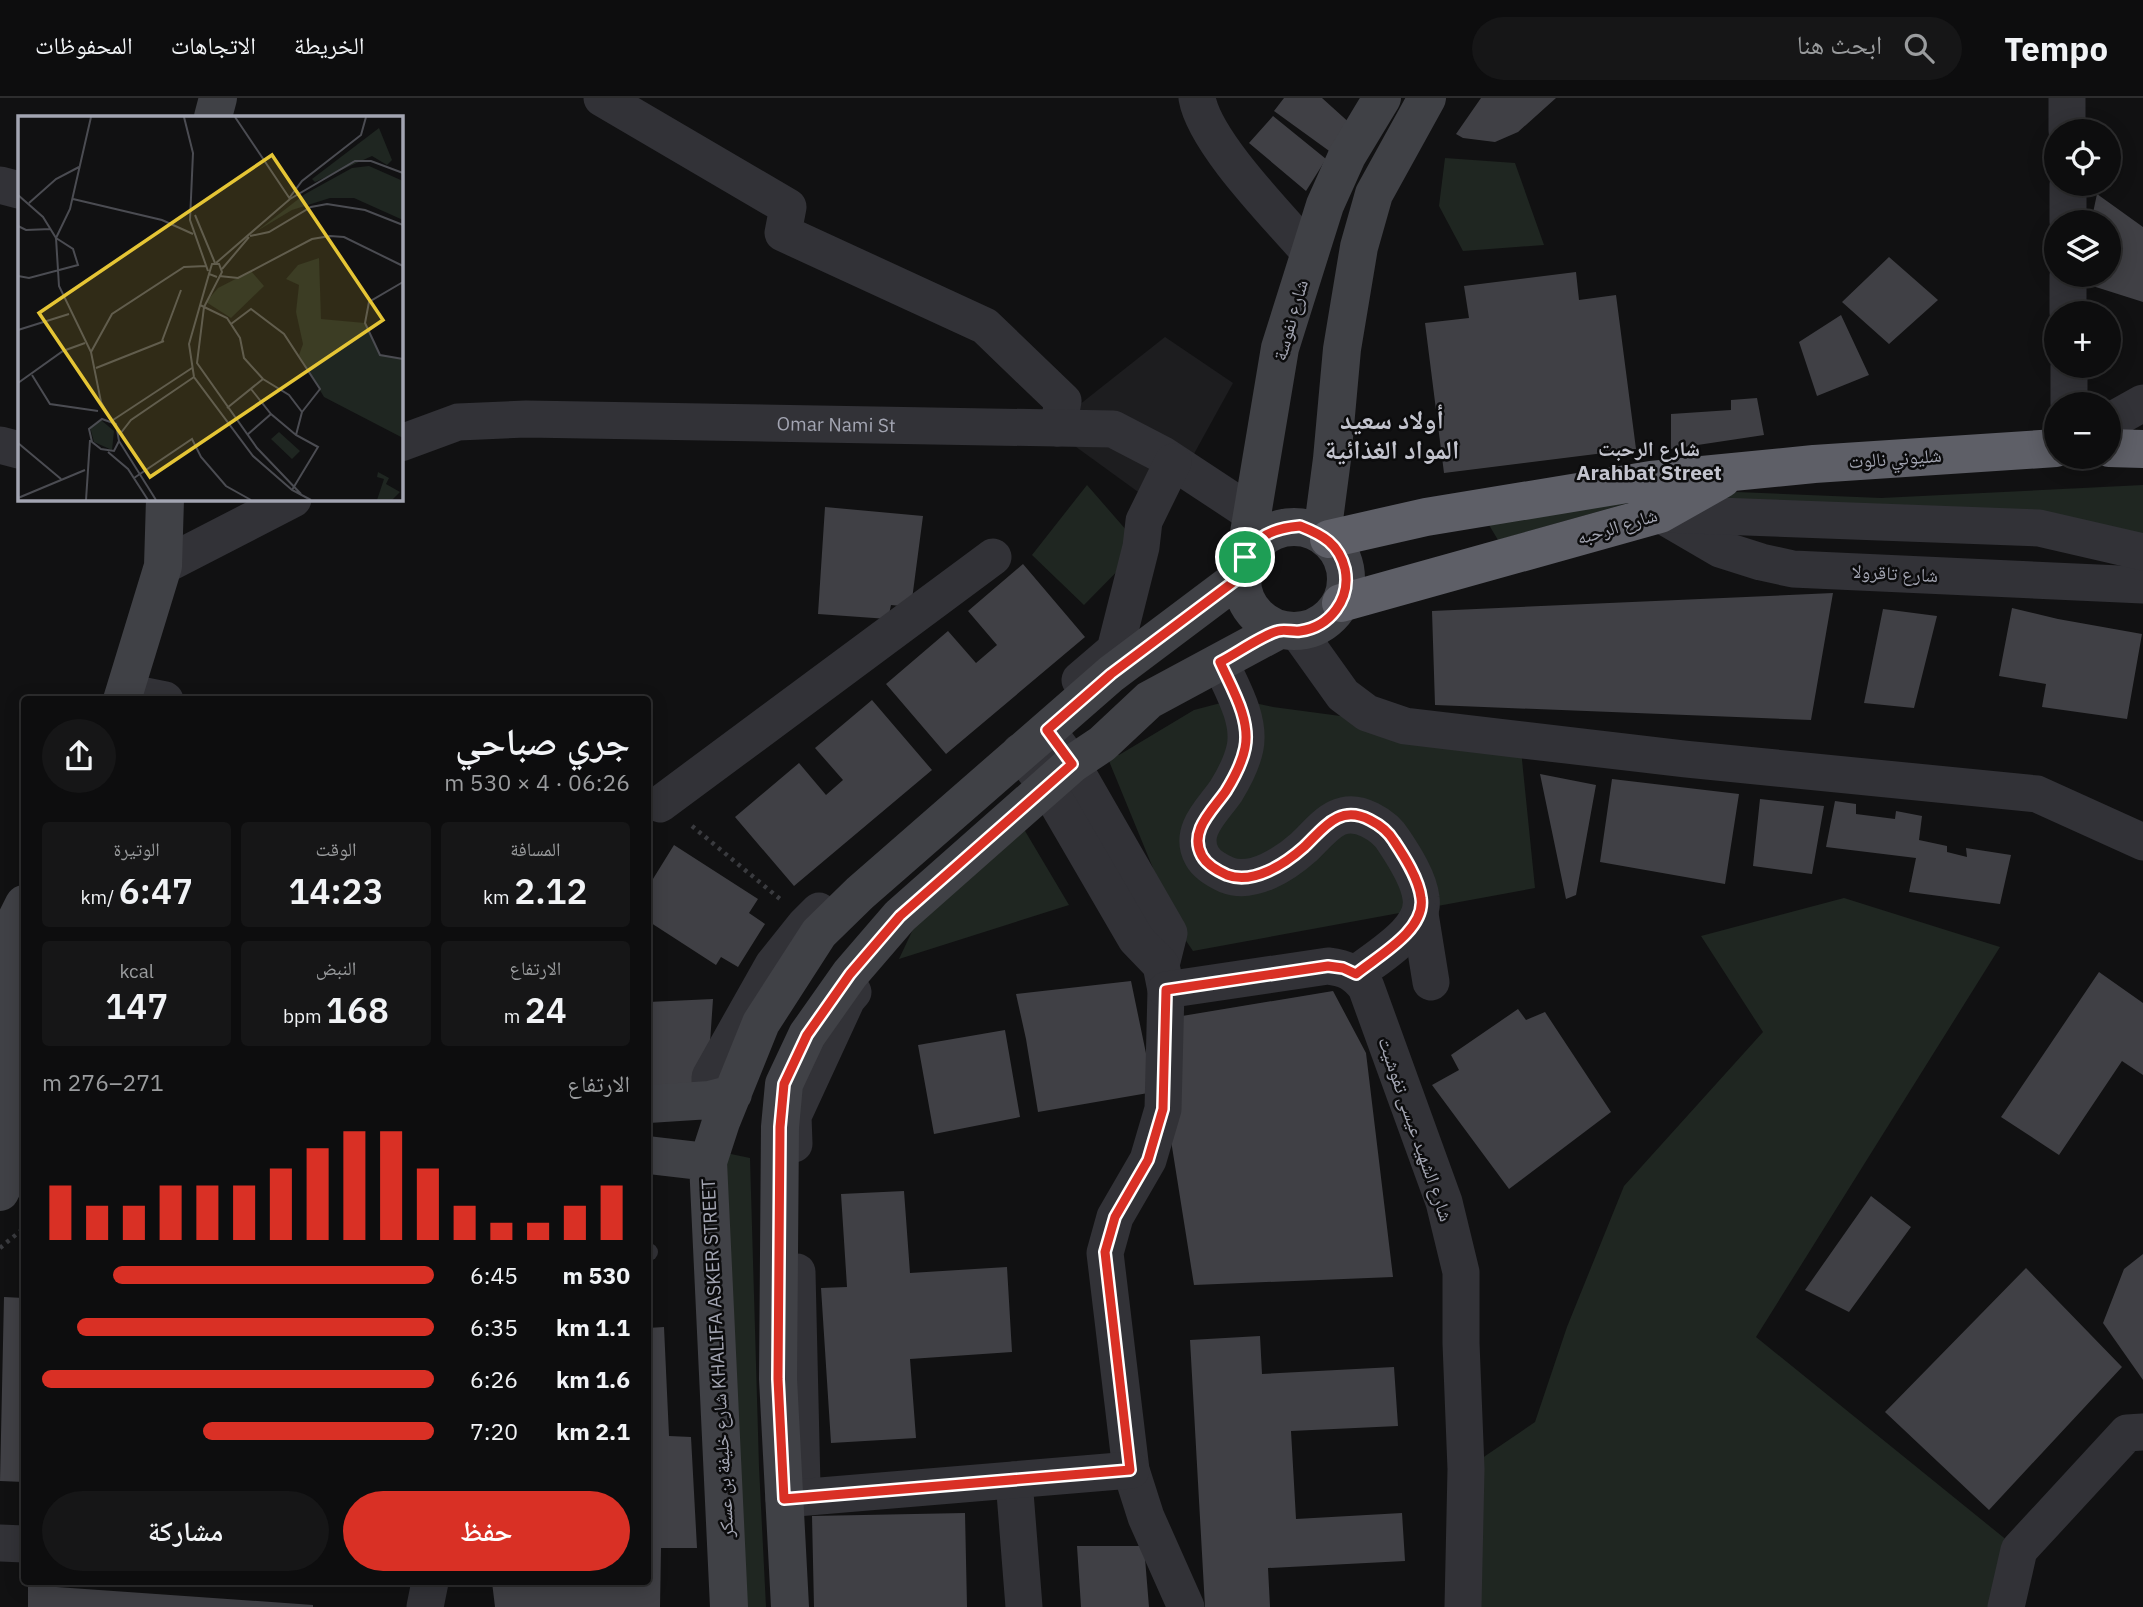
<!DOCTYPE html>
<html lang="ar">
<meta charset="utf-8">
<style>
body{margin:0;font-family:"IBM Plex Sans","Noto Naskh Arabic",sans-serif;background:#161617;color:#f1f3f6;direction:rtl;height:100vh;display:flex;flex-direction:column;font-size:26px;white-space:nowrap}
*{box-sizing:border-box;margin:0}
p{font-size:23px;color:#9a9c9e}
.icon{flex:none;width:38px;height:38px;fill:none;stroke:currentColor;stroke-width:2;stroke-linecap:round;stroke-linejoin:round}
.map{position:relative;flex:1;overflow:hidden;direction:ltr}
.sheet{position:absolute;left:21px;top:598px;width:630px;height:889px;display:flex;flex-direction:column;background:#0d0d0e;border-radius:7px;box-shadow:0 4px 18px #0003,0 0 0 2px #2d2d2e;direction:rtl}
.sheet>*{flex:none}
.tools{position:absolute;left:2044px;top:21px;display:grid;gap:14px}
.tools a{display:grid;place-items:center;width:77px;height:77px;border-radius:50%;background:#0d0d0e;box-shadow:0 4px 18px #0003,0 0 0 2px #2d2d2e;font-size:35px}
.pin{position:absolute;display:grid;place-items:center;width:60px;height:60px;color:#fff;margin:-30px;border:4px solid #fff;border-radius:50%;box-shadow:0 2px 7px #0007}
.round{display:grid;place-items:center;flex:none;width:74px;height:74px;border-radius:37px;background:#161617}
.summary{display:flex;align-items:center;justify-content:space-between;height:119px;padding:0 21px}
h1{font-size:38px;font-weight:600;line-height:52px}
.stats{display:grid;grid-template-columns:repeat(3,1fr);gap:10px;height:119px;padding:7px 21px}
.stats div{display:grid;align-content:center;border-radius:7px;background:#161617;text-align:center}
.stats b{font-size:35px;font-weight:600}
.stats small{font-size:19px;font-weight:400}
.stats p{font-size:19px}
.chart{height:196px;padding:14px 21px}
.chart p{display:flex;justify-content:space-between}
.chart svg{width:100%;height:126px;margin-top:7px;stroke:#d93025;stroke-width:6}
.primary-button{display:flex;gap:14px;margin-top:auto;padding:14px 21px}
.primary-button a{flex:1;height:80px;border-radius:42px;background:#d93025;color:#fff;font-size:28px;font-weight:600;line-height:80px;text-align:center}
.primary-button a+a{background:#161617;color:#f1f3f6}
ul{padding:0 21px;list-style:none;font-size:23px}
li{display:grid;grid-template-columns:112px 84px 1fr;align-items:center;height:52px}
li i{height:18px;border-radius:9px;background:#d93025}
header{display:flex;align-items:center;gap:42px;box-sizing:border-box;height:98px;padding:0 35px;background:#0d0d0e;border-bottom:2px solid #2d2d2e}
header strong{font-size:33px}
nav{display:flex;gap:38px;margin-inline-start:auto;font-size:24px}
.search{width:490px;height:63px;background:#161617;display:flex;align-items:center;gap:18px;box-sizing:border-box;padding:0 24px;border-radius:38px;color:#9a9c9e;font-size:26px}
.map>svg:first-child{display:block}
.built{fill:#1d1d1f}
.green{fill:#1f2621}
.building{fill:#404045}
.lines{fill:none;stroke-linecap:round;stroke-linejoin:round}
.path{stroke:#3a3b3f;stroke-width:4.5;stroke-dasharray:3.5 5;stroke-linecap:butt}
.lane{stroke:#323237;stroke-width:18}
.street{stroke:#323237;stroke-width:37}
.secondary{stroke:#404146;stroke-width:38}
.highway{stroke:#5e5f67;stroke-width:38}
.route-casing{stroke:#fff;stroke-width:14}
.route{stroke:#d93025;stroke-width:9}
.labels{text-anchor:middle;dominant-baseline:central;stroke-width:5;stroke-linejoin:round;paint-order:stroke}
.street-label{font-size:19px;fill:#a3a5b2;stroke:#0c0c0d}
.neighbourhood-label{font-size:21px;font-weight:bold;fill:#c3c4ce;stroke:#0c0c0d}
.district-label{font-size:26px;font-weight:bold;fill:#c3c4ce;stroke:#0c0c0d}
.inset-road{fill:none;stroke:#4b4c52;stroke-width:2}
.view{fill:#e5c535;fill-opacity:0.15;stroke:#e5c535;stroke-width:3.5}
.inset-edge{fill:none;stroke:#a3a5b2;stroke-width:3.5}
</style>
<header>
<strong>Tempo</strong>
<div class="search"><svg class="icon" aria-label="search" viewBox="0 0 24 24"><circle cx="10" cy="10" r="6"/><path d="M15 15l6 6"/></svg>ابحث هنا</div>
<nav><a>الخريطة</a><a>الاتجاهات</a><a>المحفوظات</a></nav>
</header>
<div class="map">
<svg width="2143" height="1509" viewBox="0 0 2143 1509">
<rect width="100%" height="100%" fill="#111112"/>
<path class="built" d="M1165,239L1233,285L1163,412L1050,330Z"/>
<path class="green" d="M1445,60L1515,65L1544,147L1463,153L1439,108Z
M1087,387L1141,449L1084,507L1032,457Z
M2143,387V459L1727,415L1724,396L1737,394L1881,400Z
M1674,392L1498,442L1486,422Z
M1236,601L1273,609L1520,642L1535,790L1193,853L1178,831L1102,646L1119,657L1194,612Z
M1015,716L1069,807L899,861L924,808Z
M1844,800L2000,849L1756,1239L2019,1452L2006,1509H1463L1466,1371L1535,1324L1567,1229L1624,1088L1763,934L1701,838Z
M726,1055L750,1060L759,1369L766,1509H741Z"/>
<path class="building" d="M1284,0H1322L1353,28L1332,55L1274,13Z
M1481,0H1556L1518,34L1495,44L1463,40L1456,36Z
M1273,18L1326,61L1306,93L1249,45Z
M2097,96L2143,129V204L2080,184L2081,177H2109V124H2091Z
M1889,159L1938,202L1889,246L1842,204Z
M1576,174L1579,202L1616,197L1636,351L1444,375L1425,225L1469,220L1464,188Z
M1841,217L1869,277L1817,298L1799,244Z
M1757,300L1764,337L1671,351V316L1731,312V302Z
M825,409L923,418L911,509L891,507L888,521L818,516Z
M1023,466L1085,539L946,656L886,586L948,533L976,565L997,547L968,513Z
M1833,495L1811,622L1435,607L1432,513Z
M2012,510L2058,521L2142,536L2127,621L2042,609L2046,586L1999,578Z
M1883,511L1937,518L1914,610L1864,605Z
M872,602L932,672L794,788L735,719L799,665L826,697L843,682L815,650Z
M1540,676L1596,687L1576,797L1566,801Z
M1612,681L1739,696L1725,786L1600,764Z
M1760,701L1824,708L1812,776L1753,768Z
M1835,703L1856,706V716L1895,721L1896,713L1922,718L1919,742L1947,748V754L1967,759L1966,750L2011,757L2000,806L1909,794L1916,760L1826,749Z
M674,747L758,801L749,815L765,826L738,869L721,859L716,867L648,823V789Z
M2099,874L2143,905V977L2122,963L2059,1057L2001,1019Z
M1131,883L1154,994L1038,1014L1026,941L1016,896Z
M1333,893L1366,955L1393,1179L1194,1187L1152,923Z
M713,901L707,989L648,991V904Z
M1518,911L1526,922L1545,914L1611,1014L1509,1091L1432,987L1459,972L1451,957Z
M1005,932L1020,1019L934,1036L918,947Z
M904,1093L910,1175L1007,1169L1012,1254L910,1261L916,1340L831,1345L821,1190L847,1189L841,1096Z
M1871,1098L1911,1129L1849,1214L1805,1192Z
M2143,1156V1282L2103,1225L2124,1171Z
M2026,1170L2122,1269L1989,1412L1885,1314Z
M4,1199L24,1200V1384L0,1383Z
M664,1229L669,1338L691,1339L697,1450H661L660,1509H495L492,1484H648V1230Z
M1260,1238L1262,1276L1394,1269L1398,1328L1291,1333L1296,1421L1402,1415L1405,1463L1268,1470L1270,1509H1205L1190,1242Z
M965,1415L967,1509H814L812,1418Z
M1077,1448H1144L1149,1509H1081Z
M28,1487L313,1507V1509H28Z"/>
<g class="lines">
<path class="path" d="M692,728L780,801
M0,1150L24,1130"/>
<path class="lane" d="M648,1154H649"/>
<g class="street">
<path d="M602,0L788,109L783,135L985,228L1063,303L1058,330"/>
<path d="M1197,0C1205,45 1278,118 1310,155"/>
<path d="M2067,0V33"/>
<path d="M2068,86V124"/>
<path d="M0,87L19,92"/>
<path d="M2068,177V215"/>
<path d="M2069,268V306"/>
<path d="M2109,324L2143,305"/>
<path id="s1" d="M401,345L458,324L526,321L1113,331L1163,357L1251,415"/>
<path d="M0,347L19,352"/>
<path d="M1660,416L1720,451L1761,464L1793,471L2143,487"/>
<path d="M1664,416L2039,430L2143,454"/>
<path d="M163,468L293,401"/>
<path d="M1298,534L1343,597L1367,615L1405,628L1685,661L2037,696L2143,744"/>
<path d="M1220,564C1231,589 1251,621 1245,650C1242,664 1234,680 1226,693C1213,712 1188,733 1202,758C1207,767 1218,773 1227,777C1253,787 1285,766 1304,749C1324,730 1339,706 1370,722C1380,727 1388,733 1394,743C1404,758 1419,781 1421,800C1426,832 1378,858 1356,876"/>
<path d="M1080,582L1115,552L1141,449L1144,423L1173,364"/>
<path d="M125,594L165,602"/>
<path d="M1047,632L1072,666L1169,835L1161,867L1166,892L1163,1011L1148,1062L1115,1119L1105,1155L1131,1372L1146,1419L1186,1509"/>
<path d="M1020,654L1047,688L1136,841L1161,867"/>
<path d="M660,706L993,459"/>
<path d="M1420,816L1431,884"/>
<path d="M1166,892L1328,868C1346,870 1355,875 1366,889L1444,1104L1461,1174V1245L1466,1371L1463,1509"/>
<path d="M710,1002V979L773,867L805,827L819,813"/>
<path d="M794,1046L793,1018L847,901L853,894"/>
<path d="M797,1174L802,1389"/>
<path d="M1014,1382L1024,1509"/>
<path d="M784,1401L1131,1372"/>
<path d="M0,1445L24,1446"/>
<path d="M425,1509L430,1484"/>
<path d="M2006,1509L2019,1452L2127,1335L2143,1334"/>
</g>
<path class="secondary" d="M213,19L218,0
M1242 481a52 52 0 1 1 104 0a52 52 0 1 1-104 0Z
M1322,437L1332,361L1342,251L1359,149L1374,96L1427,0
M1245,459L1280,250L1325,107L1347,58L1382,0
M122,602L163,468L165,401
M0,971C8,981 11,995 13,1008C18,1039 16,1066 0,1094
M3,973L7,934L14,826L24,806
M648,1006L710,1002L733,996
M648,1057L708,1064
M729,1509L708,1064L721,1024L761,925L819,835L860,795L1111,576L1240,479
M790,1509L778,1281L780,1029L784,986L807,937L850,876L900,818L1072,666L1102,646L1149,602L1279,532"/>
<path class="highway" d="M2109,350L2143,351
M1329,441L1426,419L1651,382L1814,366L2056,350
M1341,505L1660,416L1722,381"/>
</g>
<g class="lines">
<g class="route-casing">
<path id="route" d="M1300,428C1323,437 1339,446 1345,471C1351,501 1330,529 1300,533C1293,534 1285,531 1278,533C1262,537 1236,556 1220,564C1231,589 1251,621 1245,650C1242,665 1234,680 1226,693C1213,712 1188,733 1202,758C1207,767 1218,773 1227,777C1253,787 1285,766 1304,749C1324,730 1339,706 1370,722C1380,727 1388,733 1394,743C1404,758 1419,781 1421,800C1426,832 1378,858 1356,876L1343,870L1328,868L1166,892L1163,1011L1148,1062L1115,1119L1105,1154L1130,1372L784,1401L778,1281L780,1029L784,986L807,937L850,876L900,818L1072,666L1047,632L1111,576L1240,479C1249,443 1264,431 1300,428Z"/>
</g>
<use href="#route" class="route"/>
</g>
<g class="labels">
<g class="street-label">
<text transform="translate(1290 222) rotate(-74)">شارع نفوسة</text>
<text stroke="none"><textPath href="#s1" startOffset="439">Omar Nami St</textPath></text>
<text transform="translate(1895 360) rotate(-4)">شليوني نالوت</text>
<text transform="translate(1617 428) rotate(-17)">شارع الرحبه</text>
<text transform="translate(1895 475) rotate(3)">شارع تاقرولا</text>
<text transform="translate(1416 1031) rotate(71)">شارع الشهيد عيسى تفوشيت</text>
<text transform="translate(717 1260) rotate(-93)">شارع خليفة بن عسكر KHALIFA ASKER STREET</text>
</g>
<g class="neighbourhood-label">
<text x="1649" y="350">شارع الرحبت<tspan x="1649" dy="24">Arahbat Street</tspan></text>
</g>
<g class="district-label">
<text x="1392" y="321">أولاد سعيد<tspan x="1392" dy="30">المواد الغذائية</tspan></text>
</g>
</g>
<g transform="translate(18 18)">
<rect width="385" height="385" fill="#111112"/>
<path d="M361,12L374,44L369,49L354,40L297,66L294,63ZM351,50L385,65V104L336,82H312L274,94L239,115L287,78L334,52ZM301,142L303,203L347,207L362,239L385,243V322L306,281L281,239L285,228L278,196L281,169L268,163L280,149ZM233,155L246,170L213,202L188,186L200,172ZM83,304L96,315L94,334L76,326L72,311ZM261,316L282,335L274,343L253,323ZM360,356L371,362L368,368L382,376L374,384H359L366,363L359,361Z" fill="#1f2621"/>
<path class="inset-road" d="M166,1L175,37L172,104L190,155M217,1L272,83M0,79L25,101L38,122L41,170L73,236L83,286L92,303M272,81L284,65L343,19L348,1M55,83L144,104L175,118M11,87L38,63L61,51M177,99L197,147M0,110L8,114L33,113M232,120L251,116L293,91L309,88L347,94L385,109M198,147L272,83L337,45H353L385,57M204,153L231,121M191,158L171,228L176,261L235,340L274,374L293,384M0,160L11,162L60,149L55,133L38,122L52,93L73,1M201,160L220,162L294,123L312,120L326,121L385,150M199,161L191,158L194,148H201L204,156L186,191L179,247L239,332L283,378M385,166L351,186L347,207L362,239L385,243M182,189L209,202L222,222L226,242L245,263L271,279L284,296M213,208L233,193L266,218L302,273L284,296M0,214L51,198M144,225L163,174M73,236L94,198L166,151L188,150M78,252L146,225M14,259L32,288L80,295M0,267L45,235L67,227M233,273L253,298L278,319M209,292L245,263M95,304L174,252M102,318L113,304L176,261M229,319L253,298M101,325L96,335L83,333L74,326L71,313L84,303L98,308L101,325L138,384M0,327L43,363M90,336L110,353L130,384M116,362L174,323L183,341L208,370L233,384M274,374L300,331L278,319L284,296M0,382L67,354M68,384L72,324"/>
<path class="view" d="M254,39L365,204L132,361L21,197Z"/>
<rect width="385" height="385" class="inset-edge"/>
</g>
</svg>
<div class="tools">
<a><svg class="icon" aria-label="locate" viewBox="0 0 24 24"><circle cx="12" cy="12" r="6"/><path d="M12 2v4M12 18v4M2 12h4M18 12h4"/></svg></a>
<a><svg class="icon" aria-label="layers" viewBox="0 0 24 24"><path d="M12 4l9 5-9 5-9-5zM3 14l9 5 9-5"/></svg></a>
<a>+</a>
<a>−</a>
</div>
<div class="pin" style="left:1245px;top:459px;background:#1e9e55"><svg class="icon" aria-label="arrive" viewBox="0 0 24 24"><path d="M6 21V4h12l-3 4 3 4H6"/></svg></div>
<section class="sheet">
<div class="summary"><div><h1>جري صباحي</h1><p>06:26 · 4 × 530 m</p></div><a class="round"><svg class="icon" aria-label="share" viewBox="0 0 24 24"><path d="M12 15V3M7 8l5-5 5 5M5 13v7h14v-7"/></svg></a></div>
<div class="stats">
<div><p>المسافة</p><b>2.12<small> km</small></b></div>
<div><p>الوقت</p><b>14:23</b></div>
<div><p>الوتيرة</p><b>6:47<small> /km</small></b></div>
</div>
<div class="stats">
<div><p>الارتفاع</p><b>24<small> m</small></b></div>
<div><p>النبض</p><b>168<small> bpm</small></b></div>
<div><p>kcal</p><b>147</b></div>
</div>
<div class="chart"><p><span>الارتفاع</span>271–276 m</p>
<svg viewBox="0 0 160 44" preserveAspectRatio="none"><path d="M5 44V25M15 44V32M25 44V32M35 44V25M45 44V25M55 44V25M65 44V19M75 44V12M85 44V6M95 44V6M105 44V19M115 44V32M125 44V38M135 44V38M145 44V32M155 44V25"/></svg>
</div>
<ul>
<li><b>530 m</b>6:45<i style="width:82%"></i></li>
<li><b>1.1 km</b>6:35<i style="width:91%"></i></li>
<li><b>1.6 km</b>6:26<i style="width:100%"></i></li>
<li><b>2.1 km</b>7:20<i style="width:59%"></i></li>
</ul>
<div class="primary-button"><a>حفظ</a><a>مشاركة</a></div>
</section>
</div>
